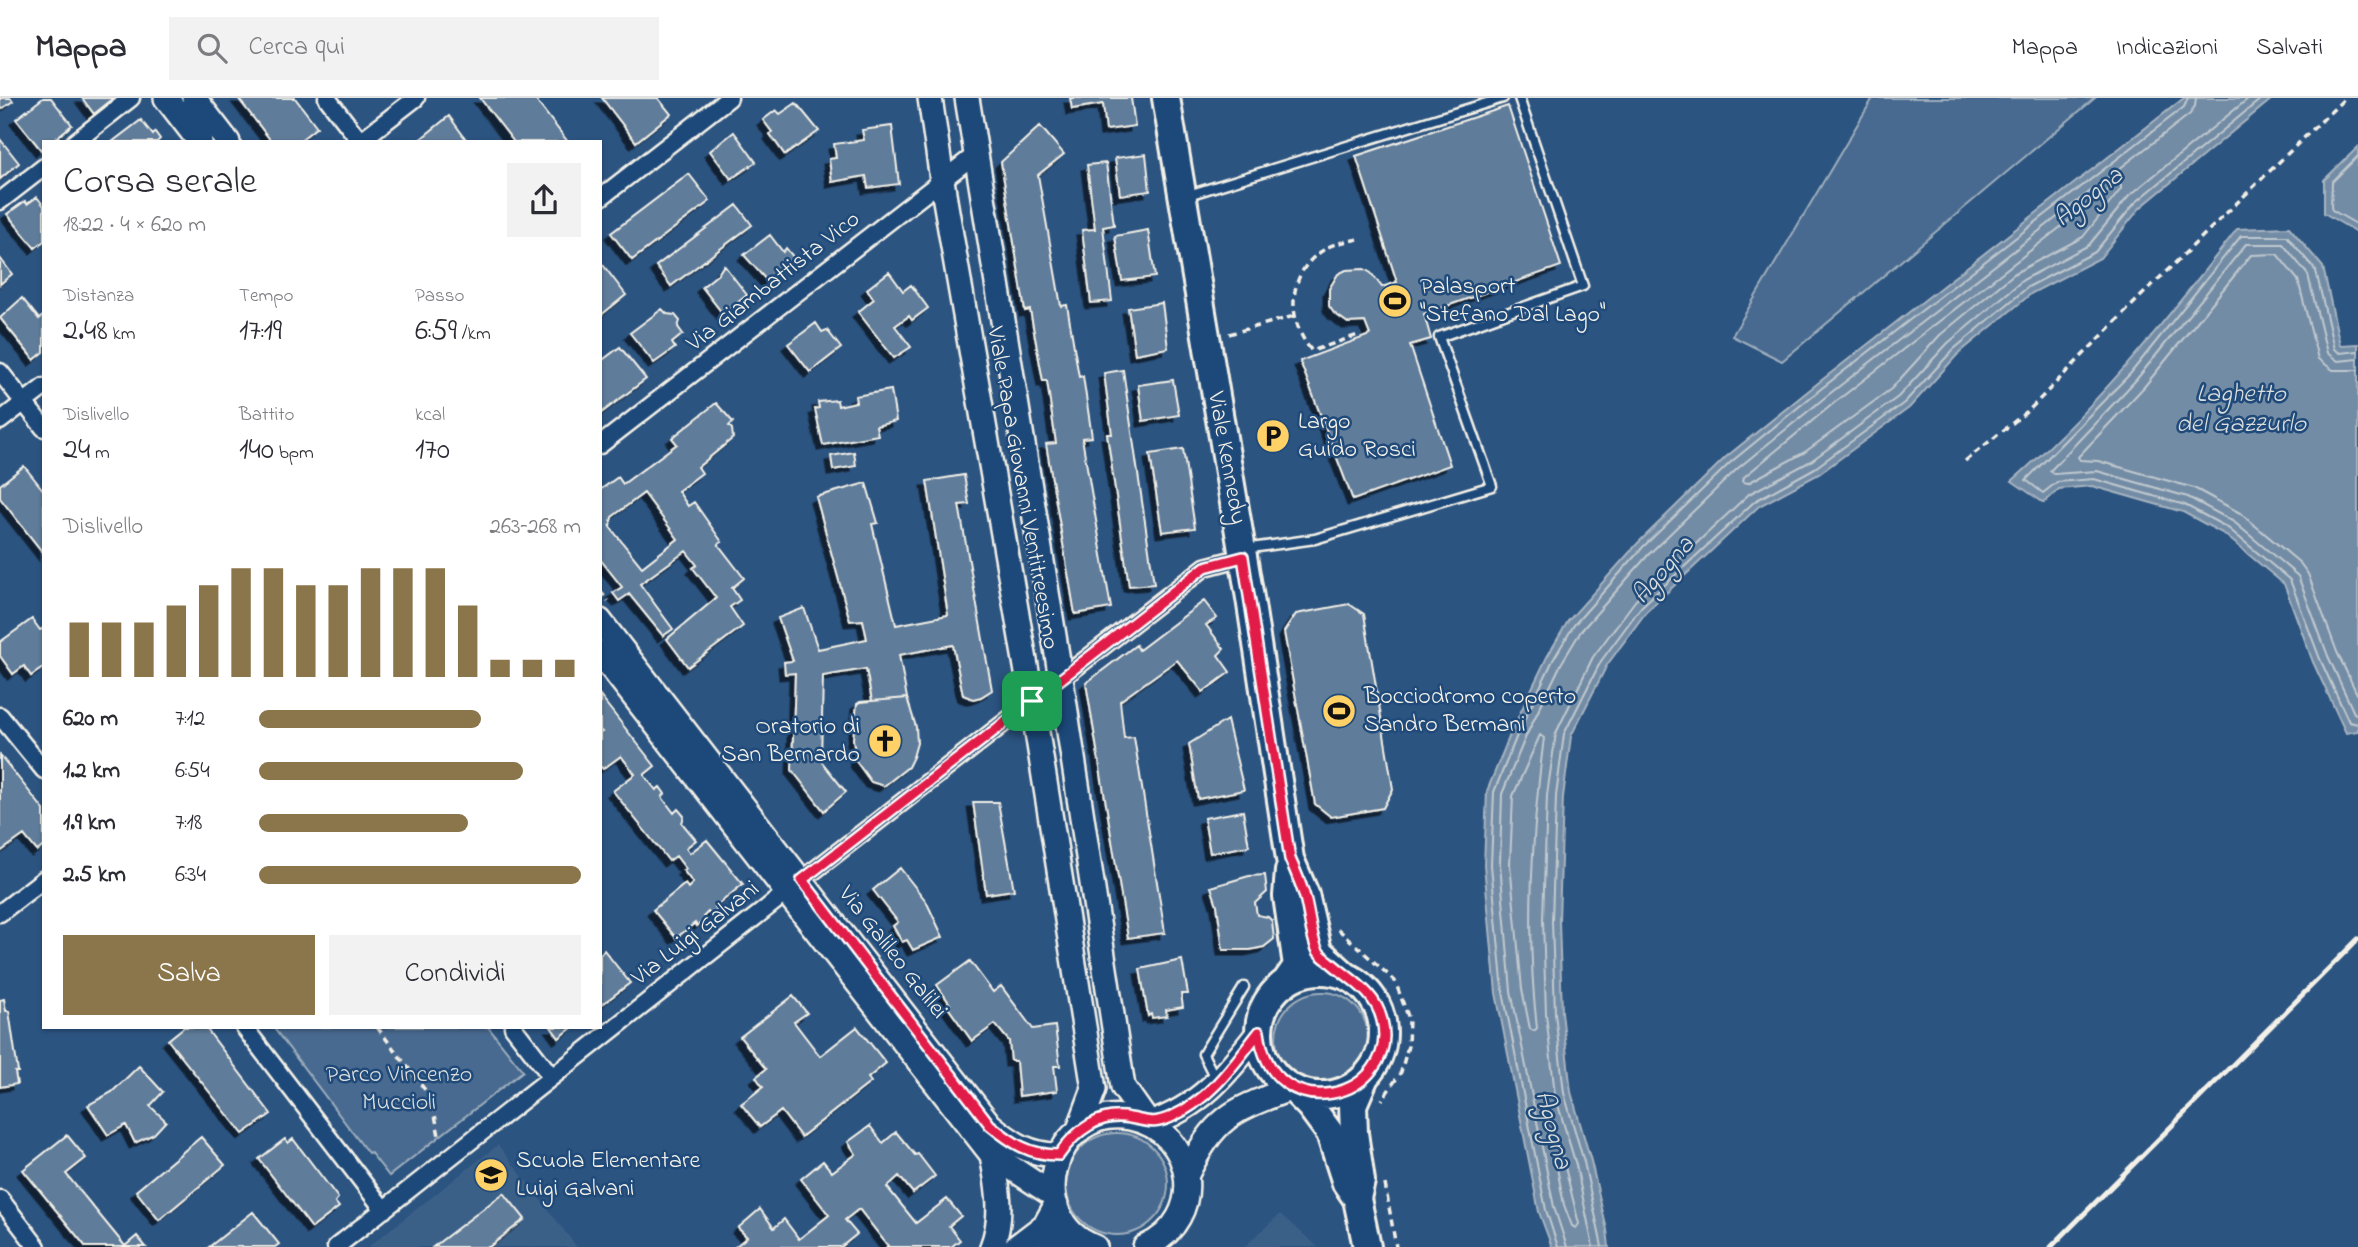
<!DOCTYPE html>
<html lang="it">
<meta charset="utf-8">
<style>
body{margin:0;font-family:"Indie Flower",sans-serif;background:#f2f2f3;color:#2b2b33;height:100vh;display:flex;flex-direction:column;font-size:26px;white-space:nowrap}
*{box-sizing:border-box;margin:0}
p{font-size:23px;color:#7c7c81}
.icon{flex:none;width:38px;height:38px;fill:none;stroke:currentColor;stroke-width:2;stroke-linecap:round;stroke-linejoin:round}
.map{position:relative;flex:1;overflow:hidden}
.drawer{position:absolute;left:42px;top:42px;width:560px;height:889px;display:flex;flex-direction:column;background:#fff;border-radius:0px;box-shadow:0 2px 5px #0004}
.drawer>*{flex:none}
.pin{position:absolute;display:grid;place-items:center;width:60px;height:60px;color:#fff;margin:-30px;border-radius:14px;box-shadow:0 4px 10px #0006}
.round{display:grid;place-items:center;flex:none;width:74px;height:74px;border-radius:0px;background:#f2f2f3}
.head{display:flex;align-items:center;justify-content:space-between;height:119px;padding:0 21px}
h1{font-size:38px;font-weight:600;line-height:52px}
.stats{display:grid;grid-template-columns:repeat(3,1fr);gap:10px;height:119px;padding:7px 21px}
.stats div{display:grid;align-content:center}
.stats b{font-size:30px;font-weight:600}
.stats small{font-size:19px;font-weight:400}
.stats p{font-size:19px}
.chart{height:196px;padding:14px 21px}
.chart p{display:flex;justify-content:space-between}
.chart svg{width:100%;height:126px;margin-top:7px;stroke:#8a764a;stroke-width:6}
.primary-button{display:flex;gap:14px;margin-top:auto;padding:14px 21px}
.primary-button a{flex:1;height:80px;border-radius:0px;background:#8a764a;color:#fff;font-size:28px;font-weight:600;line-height:80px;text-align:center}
.primary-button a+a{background:#f2f2f3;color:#2b2b33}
ul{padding:0 21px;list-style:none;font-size:23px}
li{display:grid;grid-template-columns:112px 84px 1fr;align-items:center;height:52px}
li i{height:18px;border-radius:9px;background:#8a764a}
header{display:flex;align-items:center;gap:42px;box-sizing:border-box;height:98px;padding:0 35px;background:#fff;border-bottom:2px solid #e1e1e2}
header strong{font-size:33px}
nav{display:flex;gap:38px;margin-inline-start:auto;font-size:24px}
.search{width:490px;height:63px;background:#f2f2f3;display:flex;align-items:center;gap:18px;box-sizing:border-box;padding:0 24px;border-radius:0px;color:#7c7c81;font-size:26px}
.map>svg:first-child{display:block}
.built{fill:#3b6088}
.green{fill:#496b90;stroke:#9eaebc;stroke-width:2}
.water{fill:#738ca6;stroke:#a7b4c0;stroke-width:2}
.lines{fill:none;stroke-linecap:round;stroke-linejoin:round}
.shore{stroke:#c0c9ce;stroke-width:2}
.building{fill:#5e7b9a;stroke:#f4f1e8;stroke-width:2;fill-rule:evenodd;filter:url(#shadow)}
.lane-casing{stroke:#f4f1e8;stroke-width:13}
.street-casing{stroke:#f4f1e8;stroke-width:21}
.secondary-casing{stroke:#f4f1e8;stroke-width:28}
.primary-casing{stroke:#f4f1e8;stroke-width:32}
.path{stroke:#f4f1e8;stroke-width:3.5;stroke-dasharray:7 5;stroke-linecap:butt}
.lane{stroke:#1f4a7a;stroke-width:8}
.street{stroke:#1f4a7a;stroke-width:16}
.secondary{stroke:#1f4a7a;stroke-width:23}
.primary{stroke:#1f4a7a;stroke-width:26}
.rail{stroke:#f4f1e8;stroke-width:5}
.route-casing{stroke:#fff;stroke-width:14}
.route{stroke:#e11d48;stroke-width:9}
.labels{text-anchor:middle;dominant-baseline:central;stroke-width:5;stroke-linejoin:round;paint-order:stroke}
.street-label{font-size:24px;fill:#f4f1e8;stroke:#1f4a7a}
.poi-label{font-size:24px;fill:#f4f1e8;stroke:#1f4a7a;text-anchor:start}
.park-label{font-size:24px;fill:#dadddb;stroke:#1f4a7a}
.water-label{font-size:26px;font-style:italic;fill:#dadddb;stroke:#1f4a7a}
</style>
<header>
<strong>Mappa</strong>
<div class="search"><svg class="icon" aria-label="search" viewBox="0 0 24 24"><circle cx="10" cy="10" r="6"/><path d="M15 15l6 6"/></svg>Cerca qui</div>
<nav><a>Mappa</a><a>Indicazioni</a><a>Salvati</a></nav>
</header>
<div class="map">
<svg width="2358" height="1149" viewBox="0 0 2358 1149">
<defs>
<filter id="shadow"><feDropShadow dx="-5.5" dy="5.5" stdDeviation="0" flood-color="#0009"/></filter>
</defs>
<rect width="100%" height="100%" fill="#2c5481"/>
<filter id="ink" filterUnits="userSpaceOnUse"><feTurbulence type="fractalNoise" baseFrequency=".0143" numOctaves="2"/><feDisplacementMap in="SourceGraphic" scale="14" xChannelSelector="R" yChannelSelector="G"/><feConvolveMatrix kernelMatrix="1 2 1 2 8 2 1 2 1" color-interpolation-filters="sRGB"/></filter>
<g filter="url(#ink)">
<path class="built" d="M498,1047L577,1149H368Z
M1280,1116L1318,1149H1244Z"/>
<path class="green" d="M1873,0H2095L1782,263L1732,238Z
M1276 940a46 46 0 1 1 92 0a46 46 0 1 1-92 0Z
M273,929H488L523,973L389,1078L370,1054L368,1055Z
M1066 1086a51 51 0 1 1 102 0a51 51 0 1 1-102 0Z"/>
<path class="water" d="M2184,0H2273L2140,110L2100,160L2032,195L1958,256L1909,310L1819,376L1759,408L1646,514L1607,567L1571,638L1563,699L1559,823L1562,914L1571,994L1591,1063L1607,1132L1609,1149H1552L1539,1114L1496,895L1484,767L1487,693L1512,632L1547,559L1568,523L1638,445L1726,359L1818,285Z
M2358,49V135L2324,115V82Z
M2289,129L2323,169L2340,247L2358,246V633L2346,635L2313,564L2284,486L2224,436L2183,414L2092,388L2059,391L2044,405L2012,383C2097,309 2168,220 2237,131Z"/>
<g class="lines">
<path class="shore" d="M2358,58L2332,84L2331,109L2332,112L2358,127
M2116,86L2121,87V91L2083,139L2015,175L1940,237L1891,291L1805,354L1748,385L1743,384L1744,379L1834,305Z
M2358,253L2340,255L2334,251L2316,173L2287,138H2241L2130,276L2026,382L2043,395L2057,384L2094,381L2185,407L2228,430L2290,482L2320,561L2349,624L2358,626
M2358,261L2338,263L2327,255L2308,177L2283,146H2246L2136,282L2050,373L2054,376L2097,373L2188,399L2234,424L2298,478L2328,558L2354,615L2358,617
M2358,272H2333L2318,261L2298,182L2277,156L2251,157L2144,289L2078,359L2080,362L2098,363L2194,390L2240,415L2300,465L2308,476L2337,554L2358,598
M1540,637L1544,640C1532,732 1526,837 1537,930L1534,933L1530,931L1522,891L1510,766L1513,698Z
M1558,1055L1562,1057L1579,1126L1576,1130L1572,1128L1564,1107L1555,1059Z
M1558,1149L1546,1112L1503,894L1491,767L1494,694L1518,635L1553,562L1574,527L1643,449L1731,364L1822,290L2184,9L2188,0
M1567,1149L1554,1109L1511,893L1500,766L1502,696L1526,638L1561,566L1581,533L1649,456L1737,371L1828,297L2190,16L2195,8L2196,0
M1593,1149L1576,1067L1555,997L1546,916L1543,822L1547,697L1556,635L1593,559L1635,503L1749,396L1811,363L1898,299L1948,245L2023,182L2089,147L2129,98L2249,0
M1602,1149L1584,1064L1564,995L1555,915L1552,823L1556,698L1564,636L1601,563L1641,509L1755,403L1815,370L1904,305L1954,251L2028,189L2095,154L2135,105L2262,0"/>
</g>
<path class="building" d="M0,0H11L13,3L0,12Z
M43,0H51L72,27L51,44H44V49L41,52L16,21Z
M82,0H114L94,16Z
M238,0H295L317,29L298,44H272Z
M480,0H534L568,44H514Z
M602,0H658L671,16L636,44Z
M1070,0H1131L1135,28L1106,32L1103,6L1072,11Z
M796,5L819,33L785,57L770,36L772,34L763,22L776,12L780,16Z
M1508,8L1561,168L1424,216L1431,241L1410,247L1450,367L1353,402L1300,263L1370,237L1365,224L1348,225L1334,215L1329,208V191L1338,176L1346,172L1364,171L1371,175L1382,189L1397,184L1356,58Z
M449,18L468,44H417Z
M141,22L153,37L155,34L160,41L157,44H112Z
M892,28L899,86L868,90L866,78L832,84L829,61L836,60L834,46L864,42L862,32Z
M1040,28L1064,56L1038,77L1061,208L1067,207L1079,279L1083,278L1092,339L1082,340L1111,510L1075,516L1046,346L1056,345L1047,283H1043L1030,212L1025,213L1001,64Z
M734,34L756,64L731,81L710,53Z
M0,41L19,65L0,81Z
M1146,56L1150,93L1120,97L1115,60Z
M1106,65L1114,127L1103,129L1112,203L1091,205L1082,132L1095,131L1087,67Z
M689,76L710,103L632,162L611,135Z
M37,99L44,108V143L35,150L7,116L25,103L27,106Z
M737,107L752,127L671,188L656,168Z
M1148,132L1155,179L1122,183L1115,138Z
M770,137L783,154L786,150L795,161L767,183L744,157Z
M0,160L12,176L0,186Z
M600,163L626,197L600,218Z
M724,167L747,197L723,216L702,189L718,176Z
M889,174L903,193L911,187L928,210L912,222L909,218L895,228L911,249L894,260L858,214L874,201L867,191Z
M22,200L39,221L44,217V254L34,262L0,220Z
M1162,205L1168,250L1135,256L1128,210Z
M662,211L667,216L675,217L680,223L678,229L683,236L672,245L675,250L654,265L630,235Z
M816,225L822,234L827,232L841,250L810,274L788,246Z
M620,249L646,281L600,316V264Z
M1123,272L1154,486L1129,488L1107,336H1112L1104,275Z
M1173,282L1179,317L1143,323L1138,287Z
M891,292L896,323L876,328L878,337L823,347L815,311L819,310L818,304L837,302L838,308L856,304L855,298Z
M716,305L733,324L729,328L732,331L733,340L698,369L702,375L678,393L688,408L694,404L722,444L718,446L744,480L732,490L740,502L730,509L743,528L688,569L667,541L716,500L693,470L697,467L686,453L640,486L673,531L663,538L629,496L619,503L613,495L622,489L600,461V392L618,379L623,386L677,346L672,340ZM644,395L678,441L642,469L610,429L612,419Z
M1183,351L1195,430L1162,434L1150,356Z
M854,354L856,368L833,372L831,358Z
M24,368L44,393V456L0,400V387Z
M964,377L969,406L959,407L992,592L981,599L973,601L963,597L953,547L899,557L907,600L872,603L866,571L823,578L821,663L846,694L824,713L792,672L795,575L785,576L784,564L793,563L778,520L804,510L818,551L867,541L863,522L850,523L816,399L866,385L878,425L872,426L896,527L948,517L927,383Z
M1204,503L1217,520L1206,527L1224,551L1218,557L1230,574L1203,594L1177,562L1120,603L1124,640L1134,639L1165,835L1128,840L1086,585L1136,547L1139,552Z
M1349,506L1364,516L1393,691L1383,710L1331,719L1315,706L1284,534L1296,516Z
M32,521L40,532L44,530V569L31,578L24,568L13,576L0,558V544Z
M600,598L655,668L644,677L656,692L660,689L665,696L662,699L674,715L678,711L684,718L682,725L696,742L686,750L690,755L707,742L743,786L715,809L717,812L711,817L708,814L704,818L706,821L697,828L695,825L676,840L653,812L685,786L688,790L693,785L683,772L686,771L676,758L669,763L613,693L635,676L621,658L603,671L600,668V635L602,634L600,632Z
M907,600L916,629L917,645L913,659L908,669L884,688L871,684L856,663L853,641L857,606L860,604Z
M1227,622L1244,692L1198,701L1189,646Z
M0,657L44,712V748L37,753L24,737L0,754Z
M973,704H998L1014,792L986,796Z
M1243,713L1249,748L1210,755L1204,720Z
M900,770L926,803L943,839L913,852L907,842L902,844L893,828L898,824L873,792Z
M1265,777L1267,794L1255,805L1257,817L1268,819L1272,823L1274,841L1264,849L1250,852H1223L1217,807L1211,789L1249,778Z
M604,852L630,885L600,908V857Z
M1182,862L1188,896H1181L1183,909L1166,912L1167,918L1152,920L1151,916L1148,918L1140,871Z
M970,863L993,894L1001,888L1033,931L1055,928L1060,968H1054L1057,993L1019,998L1016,963H1011L1009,943L995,926L972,943L947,908L950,906L937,887Z
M793,898L807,915L794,924L820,958L857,929L886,965L868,980L871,984L801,1039L781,1013L760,1029L741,1006L763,989L756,979L766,971L740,939Z
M4,901L6,913H9L18,974H15L17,986L0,989V902Z
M184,929H205L271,1016L243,1036L168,942Z
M551,929H573L559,940Z
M139,968L163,994L150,1008L166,1023L154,1036L135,1045L126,1027L108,1037L88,1007L112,994Z
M870,1028L883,1045L896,1034L915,1057L918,1056L935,1078L913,1095L899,1078L887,1089L916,1125L947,1101L961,1118L949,1128L960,1142L951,1149H886L888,1148L859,1111L845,1122L857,1136L841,1149H735L747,1139L738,1130L760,1111L774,1130L784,1121L799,1141L829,1117L801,1081L823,1063L832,1074L856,1056L848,1044Z
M67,1037L86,1060L66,1076L125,1148L137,1138L146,1149H86L23,1072Z
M201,1039L225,1067L159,1122L136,1093Z
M285,1041L288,1045L293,1041L338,1100L335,1104L339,1109L312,1130L259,1061Z
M504,1095L525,1121L489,1149H433Z
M253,1114L279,1146L275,1149H209Z"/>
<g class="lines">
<g class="lane-casing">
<path id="lane" d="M1185,98L1503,0
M1244,451L1315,441L1492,388L1439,239L1583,188L1519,0
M1215,980L1203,956L1244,889"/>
</g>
<g class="street-casing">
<path id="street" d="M327,0L360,43
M75,44L131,0
M359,44L416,0
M600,100L729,0
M0,103L44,69
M0,274L44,330
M0,323L44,289
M600,347L976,56
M0,618L44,672
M802,782L1205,469L1243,459
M0,815L44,781
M244,929L384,1112
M513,929L551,978
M0,1101L37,1149
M336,1149L787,794"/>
</g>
<g class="secondary-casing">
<path id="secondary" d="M166,0L200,44
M194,0L228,44
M930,0L945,102L1032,603L1094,991L1078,1034
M967,0L1061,581L1123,989L1149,1026C1201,1009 1227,975 1259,934
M600,523L990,1027C1012,1045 1029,1057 1059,1057
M600,555L992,1057L1053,1097
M1187,1076C1216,1017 1232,1013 1292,990
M992,1149C1004,1118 998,1089 992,1057
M1016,1149L1045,1127L1056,1107
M1050,1149L1070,1133
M1095,1149C1021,1122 1053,1005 1130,1020C1197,1033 1208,1122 1145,1149"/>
</g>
<g class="primary-casing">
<path id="primary" d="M1166,0L1250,500L1290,761L1305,796L1318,853L1346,878
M1259 935a62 62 0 1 1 124 0a62 62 0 1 1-124 0Z
M1285,885L1297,868L1287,798L1289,773
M1292,990L1310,1008L1330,1035L1346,1085L1357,1101L1367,1149
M1357,1100L1361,1083L1354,1035L1353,1007L1365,979"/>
</g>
<path class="path" d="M1358,141C1345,144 1332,145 1322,153C1287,175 1286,223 1312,253L1361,236
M1229,236L1294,218
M1965,363L2030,311L2140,199L2345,0
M600,493L608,503
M1338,831L1395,883L1409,921L1408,948L1401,974L1382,1002
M377,929L432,1001L439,1038
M1385,1086L1396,1149"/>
<use href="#lane" class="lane"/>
<use href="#street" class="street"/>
<use href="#secondary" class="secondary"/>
<use href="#primary" class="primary"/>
<path class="rail" d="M2051,1149L2358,841"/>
</g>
</g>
<g class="lines" filter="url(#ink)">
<g class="route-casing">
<path id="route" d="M1243,459L1290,761C1295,772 1300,784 1304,796C1309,811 1311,841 1318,853C1320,857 1326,861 1330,864C1350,882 1375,893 1382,922C1401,1000 1272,1035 1259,934C1235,965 1210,1002 1171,1019C1153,1027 1148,1023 1130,1020C1100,1014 1075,1033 1059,1057C1029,1057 1012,1045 990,1027L802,782L1205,469Z"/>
</g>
<use href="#route" class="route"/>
</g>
<defs>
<g id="stadium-disc" transform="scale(1.75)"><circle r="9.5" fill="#ffd166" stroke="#1f4a7a"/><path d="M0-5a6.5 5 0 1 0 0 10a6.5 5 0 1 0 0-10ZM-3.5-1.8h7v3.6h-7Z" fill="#111"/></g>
<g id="parking-disc" transform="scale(1.75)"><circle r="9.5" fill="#ffd166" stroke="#1f4a7a"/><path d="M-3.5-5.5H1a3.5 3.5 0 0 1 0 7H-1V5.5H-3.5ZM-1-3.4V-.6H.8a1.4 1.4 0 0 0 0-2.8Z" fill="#111"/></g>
<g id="church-disc" transform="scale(1.75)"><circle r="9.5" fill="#ffd166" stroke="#1f4a7a"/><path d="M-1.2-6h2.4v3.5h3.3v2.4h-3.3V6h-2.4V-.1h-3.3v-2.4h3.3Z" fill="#111"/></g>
<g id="school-disc" transform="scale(1.75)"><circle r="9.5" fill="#ffd166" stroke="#1f4a7a"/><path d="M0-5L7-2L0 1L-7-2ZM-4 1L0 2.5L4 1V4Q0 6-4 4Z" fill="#111"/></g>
</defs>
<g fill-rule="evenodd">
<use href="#stadium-disc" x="1395" y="203"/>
<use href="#parking-disc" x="1273" y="338"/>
<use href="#stadium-disc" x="1339" y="613"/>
<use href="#church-disc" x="885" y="643"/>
<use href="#school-disc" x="491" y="1077"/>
</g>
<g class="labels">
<g class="street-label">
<text transform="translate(774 184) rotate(-38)">Via Giambattista Vico</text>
<text transform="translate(1226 360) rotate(80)">Viale Kennedy</text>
<text transform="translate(1022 390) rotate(80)">Viale Papa Giovanni Ventitreesimo</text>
<text transform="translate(696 836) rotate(-38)">Via Luigi Galvani</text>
<text transform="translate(892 855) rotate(52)">Via Galileo Galilei</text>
</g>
<g class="poi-label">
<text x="1420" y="189">Palasport<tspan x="1420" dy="28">"Stefano Dal Lago"</tspan></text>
<text x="1298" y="324">Largo<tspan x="1298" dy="28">Guido Rosci</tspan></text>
<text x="1364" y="599">Bocciodromo coperto<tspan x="1364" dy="28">Sandro Bermani</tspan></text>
<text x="860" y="629" text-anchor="end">Oratorio di<tspan x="860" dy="28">San Bernardo</tspan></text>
<text x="516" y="1063">Scuola Elementare<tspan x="516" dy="28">Luigi Galvani</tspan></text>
</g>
<g class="park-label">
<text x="399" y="977">Parco Vincenzo<tspan x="399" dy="28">Muccioli</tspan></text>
</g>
<g class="water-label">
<text transform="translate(2089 100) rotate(-38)">Agogna</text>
<text x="2241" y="297">Laghetto<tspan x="2241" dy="30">del Gazzurlo</tspan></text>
<text transform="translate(1664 473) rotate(-49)">Agogna</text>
<text transform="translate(1552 1032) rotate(75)">Agogna</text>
</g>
</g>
</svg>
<div class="pin" style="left:1032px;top:603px;background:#1e9e55"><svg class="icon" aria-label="arrive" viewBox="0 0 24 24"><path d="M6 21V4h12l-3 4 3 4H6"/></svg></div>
<section class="drawer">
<div class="head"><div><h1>Corsa serale</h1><p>18:22 · 4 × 620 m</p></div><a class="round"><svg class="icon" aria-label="share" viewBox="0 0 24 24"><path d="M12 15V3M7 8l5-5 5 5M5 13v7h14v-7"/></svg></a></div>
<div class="stats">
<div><p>Distanza</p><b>2.48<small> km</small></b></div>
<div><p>Tempo</p><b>17:19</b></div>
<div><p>Passo</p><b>6:59<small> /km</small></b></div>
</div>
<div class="stats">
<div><p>Dislivello</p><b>24<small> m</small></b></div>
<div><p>Battito</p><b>140<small> bpm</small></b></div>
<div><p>kcal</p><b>170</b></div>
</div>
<div class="chart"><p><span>Dislivello</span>263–268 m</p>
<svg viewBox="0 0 160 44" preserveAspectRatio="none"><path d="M5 44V25M15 44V25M25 44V25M35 44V19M45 44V12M55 44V6M65 44V6M75 44V12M85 44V12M95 44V6M105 44V6M115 44V6M125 44V19M135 44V38M145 44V38M155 44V38"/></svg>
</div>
<ul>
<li><b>620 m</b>7:12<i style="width:69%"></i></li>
<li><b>1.2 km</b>6:54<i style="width:82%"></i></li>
<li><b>1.9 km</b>7:18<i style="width:65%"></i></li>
<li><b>2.5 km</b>6:34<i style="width:100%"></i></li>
</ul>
<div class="primary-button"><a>Salva</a><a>Condividi</a></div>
</section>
</div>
